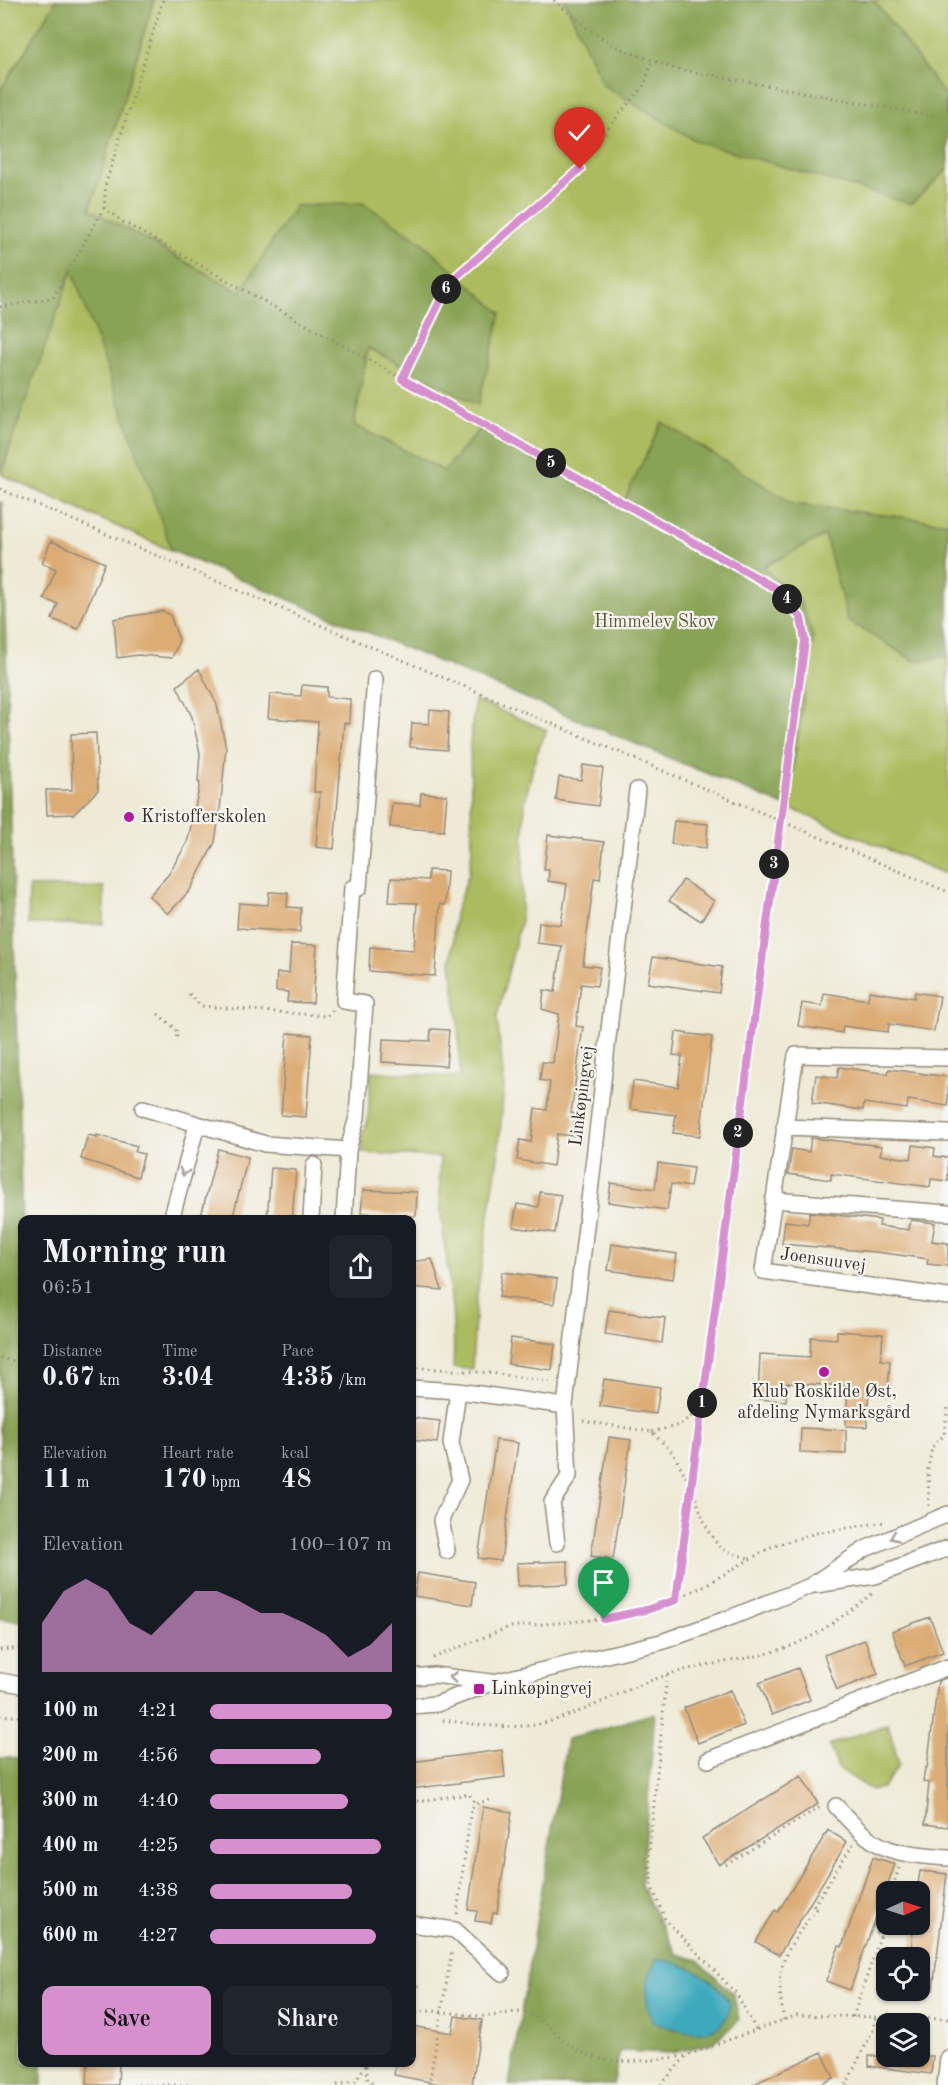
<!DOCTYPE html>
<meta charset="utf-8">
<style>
body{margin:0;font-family:"Old Standard TT",serif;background:#20242c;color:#f1f3f6;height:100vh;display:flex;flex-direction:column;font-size:22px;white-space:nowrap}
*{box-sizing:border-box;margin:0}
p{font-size:20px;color:#9ea1a6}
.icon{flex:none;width:33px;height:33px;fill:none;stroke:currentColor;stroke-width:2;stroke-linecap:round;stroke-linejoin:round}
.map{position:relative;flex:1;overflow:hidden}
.details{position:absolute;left:18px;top:1215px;width:398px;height:852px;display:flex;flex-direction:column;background:#171b24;border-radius:12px;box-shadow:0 2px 4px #0004}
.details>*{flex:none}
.needle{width:39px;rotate:87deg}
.controls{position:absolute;left:876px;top:1881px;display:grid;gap:12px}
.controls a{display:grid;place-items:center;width:54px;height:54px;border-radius:12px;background:#171b24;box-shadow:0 2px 4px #0004;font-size:30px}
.pin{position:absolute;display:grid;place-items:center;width:51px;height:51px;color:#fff;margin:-62px -26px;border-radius:50% 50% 50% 0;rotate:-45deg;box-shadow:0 0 6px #0007}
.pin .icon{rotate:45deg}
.km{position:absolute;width:30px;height:30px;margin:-15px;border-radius:50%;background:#222;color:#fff;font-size:16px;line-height:30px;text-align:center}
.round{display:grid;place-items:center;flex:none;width:63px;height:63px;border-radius:12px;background:#20242c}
.headline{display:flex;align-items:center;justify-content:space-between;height:102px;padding:0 24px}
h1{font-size:33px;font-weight:800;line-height:45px}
.figures{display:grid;grid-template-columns:repeat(3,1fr);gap:9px;height:102px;padding:6px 24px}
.figures div{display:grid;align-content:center}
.figures b{font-size:26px;font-weight:800}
.figures small{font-size:16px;font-weight:400}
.figures p{font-size:16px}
.chart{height:168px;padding:12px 24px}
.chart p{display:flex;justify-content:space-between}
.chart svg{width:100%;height:108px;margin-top:6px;fill:#d690ce;opacity:.7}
.button{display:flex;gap:12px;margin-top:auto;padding:12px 24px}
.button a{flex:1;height:69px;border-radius:12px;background:#d690ce;color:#111;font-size:24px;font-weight:800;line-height:69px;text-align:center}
.button a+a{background:#20242c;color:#f1f3f6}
ul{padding:0 24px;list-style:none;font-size:20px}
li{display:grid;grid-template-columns:96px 72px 1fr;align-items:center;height:45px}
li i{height:15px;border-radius:8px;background:#d690ce}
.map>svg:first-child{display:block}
.green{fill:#acbb5e;stroke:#74723e;stroke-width:1.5}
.forest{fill:#89a355;stroke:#62663a;stroke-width:1.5}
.water{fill:#3da9bc;stroke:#3c6a6d;stroke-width:1.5}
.building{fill:#dcac75}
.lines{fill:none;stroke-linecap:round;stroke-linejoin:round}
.street-casing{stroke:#948a7a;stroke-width:18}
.path{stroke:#948a7a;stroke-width:3;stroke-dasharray:1.5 4.5;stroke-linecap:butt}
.street{stroke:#fff;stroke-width:15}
.oneway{stroke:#a79f9a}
.route-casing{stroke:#fff;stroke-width:12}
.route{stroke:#d690ce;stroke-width:8}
.poi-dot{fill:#b5179e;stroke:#f6f6f2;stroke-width:2}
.labels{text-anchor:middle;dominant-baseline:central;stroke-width:4.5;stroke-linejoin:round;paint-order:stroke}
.park-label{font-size:18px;fill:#5d5631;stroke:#f6f6f2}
.poi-label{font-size:18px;fill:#3b2a1e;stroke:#f6f6f2;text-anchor:start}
.street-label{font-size:18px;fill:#3b2a1e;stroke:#f6f6f2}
</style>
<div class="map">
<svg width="948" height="2085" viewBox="0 0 948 2085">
<rect width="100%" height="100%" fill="#f6f6f2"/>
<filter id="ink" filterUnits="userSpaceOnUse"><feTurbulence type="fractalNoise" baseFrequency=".0167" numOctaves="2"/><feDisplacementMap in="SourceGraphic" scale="12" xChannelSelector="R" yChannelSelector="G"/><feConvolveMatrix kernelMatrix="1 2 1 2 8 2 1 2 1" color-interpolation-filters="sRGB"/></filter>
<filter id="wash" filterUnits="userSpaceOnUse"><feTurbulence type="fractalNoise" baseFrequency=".008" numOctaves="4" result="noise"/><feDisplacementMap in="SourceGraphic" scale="24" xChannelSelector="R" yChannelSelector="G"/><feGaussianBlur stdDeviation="1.35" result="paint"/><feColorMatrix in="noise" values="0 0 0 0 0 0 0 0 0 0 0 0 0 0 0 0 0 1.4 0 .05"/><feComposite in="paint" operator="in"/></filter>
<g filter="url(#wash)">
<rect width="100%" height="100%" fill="#eeead6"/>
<path class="green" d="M0,0H57L0,91Z
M154,0H565L603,85L911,204L948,169V523L793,504L662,422L621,507L479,430L444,471L354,425L368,348L478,404L501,313L419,240L296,206L240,292L90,209Z
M874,0H948V121L946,97Z
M66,251L169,542L172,551L2,475Z
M825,535L848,621L915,661L948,656V875L787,807L813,636L763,567Z
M475,700L547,730L536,755L525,801L521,920L497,1017L504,1085L498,1157L476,1301L472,1369L453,1368C458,1295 436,1230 440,1157L362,1153V1136L368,1120L371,1071L460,1077L458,1021L451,963L455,913L469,873L472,849L470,743Z
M29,887H104V924H28Z
M888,1724L899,1765L882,1788L871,1790L838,1768L829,1745Z"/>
<path class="forest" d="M57,0H154L90,209L240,292L295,206L363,203L419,240L501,313L478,405L368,348L354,425L444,471L479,430L621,507L662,422L793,504L948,523V656L915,661L848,621L825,535L763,567L800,602L813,636L787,807L172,551L72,270L0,474V91Z
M565,0H874L946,97L948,169L911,204L696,141L603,85Z
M0,502L2,503L22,1227V1621L0,1619Z
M655,1713L641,1886L677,1954L698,1960L734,1995L739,2020L713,2043L672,2053L620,2051L613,2085H509L567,1739Z
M0,1758H22V2062L42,2063V2085H0Z"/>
<path class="water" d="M657,1959C688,1964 714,1975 730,2004C726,2045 679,2032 653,2022C643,1999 645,1980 657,1959Z"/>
<g id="blocks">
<path class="building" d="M51,541L105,563L78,629L52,619L58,604L44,599L56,569L42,563Z
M163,611L170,615L179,640L172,658L138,655L117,658L114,619Z
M199,669L217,705L226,748L220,810L215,842L190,890L168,914L149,896L168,875L187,843L192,822L200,783L198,782L200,753L192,717L177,686Z
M302,685L327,687V697L350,699L349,724L344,723L334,849L316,847L320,792H314L318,722L268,718L270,694L301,696Z
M430,710L449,712L447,750L410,747L412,723L429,724Z
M96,733L98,790L74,814L47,815L46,790H72L71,734Z
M583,765L603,768L598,806L556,800L559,777L581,780Z
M421,793L447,795L444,831L390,827L392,803L420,805Z
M674,821L708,824L706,848L671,844Z
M548,835L604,842L600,879L594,878L583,965L600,967L597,986L581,984L576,1026L583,1027L571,1113L575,1114L572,1136L557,1134L553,1166L517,1160L520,1140L531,1142L535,1108L547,1110L550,1082L540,1080L542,1062L553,1063L559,1014L542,1009L544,990L555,992L562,946L537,943L539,922L561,925L567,884L548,881L549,870H544Z
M428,870L447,871L445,905L440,904L435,976L369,971L370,947L414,950L417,903L389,902L391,878L428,880Z
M683,880L714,901L701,921L669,901Z
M269,892L288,893L287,907L301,908L300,932L237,928L239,903L268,905Z
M291,944L317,945L313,1003L287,1002L288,992L276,991L277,973H289Z
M653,957L722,967L719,993L648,983Z
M869,991L914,998L915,992L940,996L934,1031L889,1024L888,1032L843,1026L842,1033L798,1026L802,1003L822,1006L824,993L868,1000Z
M431,1029L449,1030L446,1066L382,1062L383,1039L430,1041Z
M676,1032L712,1037L700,1136L673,1133L676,1115L630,1109L633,1081L678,1087L682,1056L673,1055Z
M287,1033L312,1035L306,1117L281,1115Z
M839,1067L888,1074L889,1069L948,1077V1106L908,1100L907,1109L864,1103L863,1110L812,1103L816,1075L837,1078Z
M88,1135L97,1137V1135L137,1146L135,1152L144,1154L138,1177L81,1159Z
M811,1138L882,1146L880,1155L911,1159L913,1145L935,1148L934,1156L948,1158V1181L931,1179L930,1187L831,1174V1180L788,1174L792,1149L809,1152Z
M218,1149L248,1157L232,1220H200Z
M658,1163L693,1168L690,1187L671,1184L667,1210L608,1202L611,1183L655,1189Z
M271,1168L296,1170L292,1220H267Z
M363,1190L417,1192L416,1216L361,1213Z
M540,1192L561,1195L555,1233L513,1227L517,1204L538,1207Z
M810,1212L880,1220L879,1226L909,1230L911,1220L935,1223L932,1241L948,1243V1266L927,1264L928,1259L876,1252L782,1244L785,1221L808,1224Z
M612,1244L677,1254L673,1279L608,1270Z
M432,1259L442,1290L411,1287V1262Z
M502,1272L557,1279L554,1304L499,1297Z
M609,1310L665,1318L662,1343L605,1334Z
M837,1331L883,1334L881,1360L890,1361L888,1388L869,1387L867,1427L846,1426L848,1386L787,1383L786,1401L758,1399L760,1354L810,1357L811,1337L837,1339Z
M511,1338L555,1344L552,1370L508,1364Z
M604,1379L660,1387L656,1414L600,1406Z
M411,1418L440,1421L437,1443L411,1440Z
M801,1428L846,1430V1454L800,1452Z
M609,1437L631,1440L613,1559L591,1556Z
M496,1440L518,1443L501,1561L478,1558Z
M568,1561V1584L518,1586L517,1563Z
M418,1573L475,1582L472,1605L414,1596Z
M930,1617L943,1652L905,1666L892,1631Z
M865,1640L878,1674L837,1690L824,1655Z
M798,1668L810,1700L772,1715L759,1683Z
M948,1677V1827L925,1824L929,1783L923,1782L925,1768H927L938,1681Z
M730,1690L744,1725L698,1743L684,1708Z
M502,1750L505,1777L411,1789V1762Z
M801,1776L818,1804L719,1865L702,1838Z
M483,1807L512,1812L497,1913H493L491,1923L475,1921L477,1911L468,1910Z
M828,1830L847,1842L779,1955L756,1942L775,1910L778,1912Z
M873,1857L895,1864L850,1990L826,1981L839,1946L842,1947Z
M920,1871L947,1874L933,1990L920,1989V1958H910L914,1924H920L917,1892Z
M455,2016L482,2020L472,2085H445L394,2075L396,2062H411V2026L452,2033Z
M822,2052L834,2078L819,2085H752Z
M869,2056H933L931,2074L869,2066Z
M88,2062H119L118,2085H87Z"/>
</g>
</g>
<g filter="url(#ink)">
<use href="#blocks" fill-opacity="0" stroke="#948a7a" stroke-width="1.5"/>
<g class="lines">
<g class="street-casing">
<path id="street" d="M948,1058L796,1055L763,1271L948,1297
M143,1108L265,1144L348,1150
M784,1127L948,1133
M773,1200L948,1213
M171,1220L197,1125
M311,1220L314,1165
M344,1220L348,1150L357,1117L365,1004L344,1001L352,888H359L375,679
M411,1388L458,1391L565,1406L637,790
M557,1543L552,1502L569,1476L565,1406
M447,1551L441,1520L460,1480L451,1443L458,1391
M816,1585L875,1576L948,1548
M411,1677L434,1675L491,1682
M0,1681L22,1685
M411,1706L437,1704L494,1682L661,1642L732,1617L810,1586L865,1549L948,1514
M708,1760L948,1667
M836,1806C877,1852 888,1853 948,1858
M411,1924L455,1930L502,1973
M945,2085L948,2058"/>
</g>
<path class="path" d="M163,0L106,183L104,208L123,222L775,588L801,618L805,641L676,1600
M554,0L587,28L619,48L673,68L948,119
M0,307L53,298L104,208
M402,379L445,291L458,275L580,169L612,123L645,84L652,61
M0,489L948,892
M189,994L201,1006L327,1016L333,1010
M158,1014L176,1029L177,1040
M0,1358L22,1363
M411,1367L492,1373L551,1382
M583,1421L652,1432L673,1453L691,1486L708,1531L721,1549L750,1559
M652,1432L679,1425L701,1409
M929,1506L928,1469L932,1447L944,1435L948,1406
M0,1650L22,1648
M433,1658L509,1627L604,1619L646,1610L700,1588L771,1547L816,1533L884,1522
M667,1675L649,1853L652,1887L665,1919L736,1993L757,2031
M0,1715L22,1717
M443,1720C473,1724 503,1729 534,1725C580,1717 622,1689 667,1675C710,1661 759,1661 800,1642C826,1630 849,1611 872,1594
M411,1802L469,1794L475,1803
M726,1865L820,1807
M891,1892L899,1868
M411,1894L412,1910
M457,1914L471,1809L475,1804L490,1800
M411,2003L419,1984
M411,2015C431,2005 467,2018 489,2016C504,2015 520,2008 534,2016C557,2028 563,2048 594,2057C622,2066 657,2059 686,2056
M853,2017L880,1937L876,1934L886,1904
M784,2020C773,1961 785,1954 817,1907L814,1905L853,1844
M366,2066L368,2080L375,2085
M138,2085H191
M337,2085L355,2081L368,2062
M429,2085L452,1950
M661,2085L687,2055L797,2015L948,2019
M846,2085L873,2030L876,2017"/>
<use href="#street" class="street"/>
</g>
<defs><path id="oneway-chevron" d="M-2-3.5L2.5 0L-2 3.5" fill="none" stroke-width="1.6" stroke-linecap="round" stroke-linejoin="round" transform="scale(1.5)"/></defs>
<g class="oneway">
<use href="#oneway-chevron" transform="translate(184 1172) rotate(105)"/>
<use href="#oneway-chevron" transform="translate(894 1537) rotate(157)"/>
<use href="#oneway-chevron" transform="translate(453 1677) rotate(-173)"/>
</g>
</g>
<g class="lines" filter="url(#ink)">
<g class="route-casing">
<path id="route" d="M580,169L458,275L445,291L402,379L775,588L801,618L805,641L676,1600L646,1610L604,1619"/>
</g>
<use href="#route" class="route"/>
</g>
<g class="poi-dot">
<circle cx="129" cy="817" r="6"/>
<circle cx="824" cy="1372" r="6"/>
<rect x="473" y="1683" width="12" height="12" rx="3"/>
</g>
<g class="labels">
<g class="park-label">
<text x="655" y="622">Himmelev Skov</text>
</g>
<g class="poi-label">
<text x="141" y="817">Kristofferskolen</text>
<text x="824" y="1392" text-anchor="middle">Klub Roskilde Øst,<tspan x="824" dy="21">afdeling Nymarksgård</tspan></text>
<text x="491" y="1689">Linkøpingvej</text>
</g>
<g class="street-label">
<text transform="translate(582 1096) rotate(-83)">Linkøpingvej</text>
<text transform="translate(823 1260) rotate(8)">Joensuuvej</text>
</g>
</g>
</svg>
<div class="controls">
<a><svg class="needle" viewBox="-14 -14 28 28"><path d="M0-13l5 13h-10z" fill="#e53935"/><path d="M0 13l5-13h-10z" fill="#9ea1a6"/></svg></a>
<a><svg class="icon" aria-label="locate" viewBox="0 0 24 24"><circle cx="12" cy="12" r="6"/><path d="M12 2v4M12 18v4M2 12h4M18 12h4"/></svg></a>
<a><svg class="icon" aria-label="layers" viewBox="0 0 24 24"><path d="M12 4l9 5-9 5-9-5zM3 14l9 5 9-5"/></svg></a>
</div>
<div class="pin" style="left:604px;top:1619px;background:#1e9e55"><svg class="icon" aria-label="arrive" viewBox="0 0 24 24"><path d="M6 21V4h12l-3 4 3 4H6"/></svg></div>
<div class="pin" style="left:580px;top:169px;background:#d93025"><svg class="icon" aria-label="check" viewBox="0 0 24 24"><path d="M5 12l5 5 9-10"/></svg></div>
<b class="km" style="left:702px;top:1403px">1</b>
<b class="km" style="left:738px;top:1133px">2</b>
<b class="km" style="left:774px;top:864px">3</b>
<b class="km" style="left:787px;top:599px">4</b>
<b class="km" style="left:551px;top:463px">5</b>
<b class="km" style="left:446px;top:289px">6</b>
<section class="details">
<div class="headline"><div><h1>Morning run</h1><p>06:51</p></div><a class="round"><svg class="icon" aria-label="share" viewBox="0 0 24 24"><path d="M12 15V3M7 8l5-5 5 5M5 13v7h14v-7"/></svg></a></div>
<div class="figures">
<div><p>Distance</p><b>0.67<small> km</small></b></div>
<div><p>Time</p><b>3:04</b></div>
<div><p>Pace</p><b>4:35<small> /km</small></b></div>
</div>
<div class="figures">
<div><p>Elevation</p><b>11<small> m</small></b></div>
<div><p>Heart rate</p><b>170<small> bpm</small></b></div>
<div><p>kcal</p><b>48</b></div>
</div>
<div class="chart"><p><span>Elevation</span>100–107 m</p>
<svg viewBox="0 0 160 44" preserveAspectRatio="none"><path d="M0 44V24L10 11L20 6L30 11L40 24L50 29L60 20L70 11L80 11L90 15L100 20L110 20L120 24L130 29L140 38L150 33L160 24V44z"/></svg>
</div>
<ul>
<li><b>100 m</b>4:21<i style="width:100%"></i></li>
<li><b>200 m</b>4:56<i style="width:61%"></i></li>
<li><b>300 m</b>4:40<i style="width:76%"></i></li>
<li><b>400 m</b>4:25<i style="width:94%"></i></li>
<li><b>500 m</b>4:38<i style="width:78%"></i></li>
<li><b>600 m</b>4:27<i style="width:91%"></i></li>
</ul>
<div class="button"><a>Save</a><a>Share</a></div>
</section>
</div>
